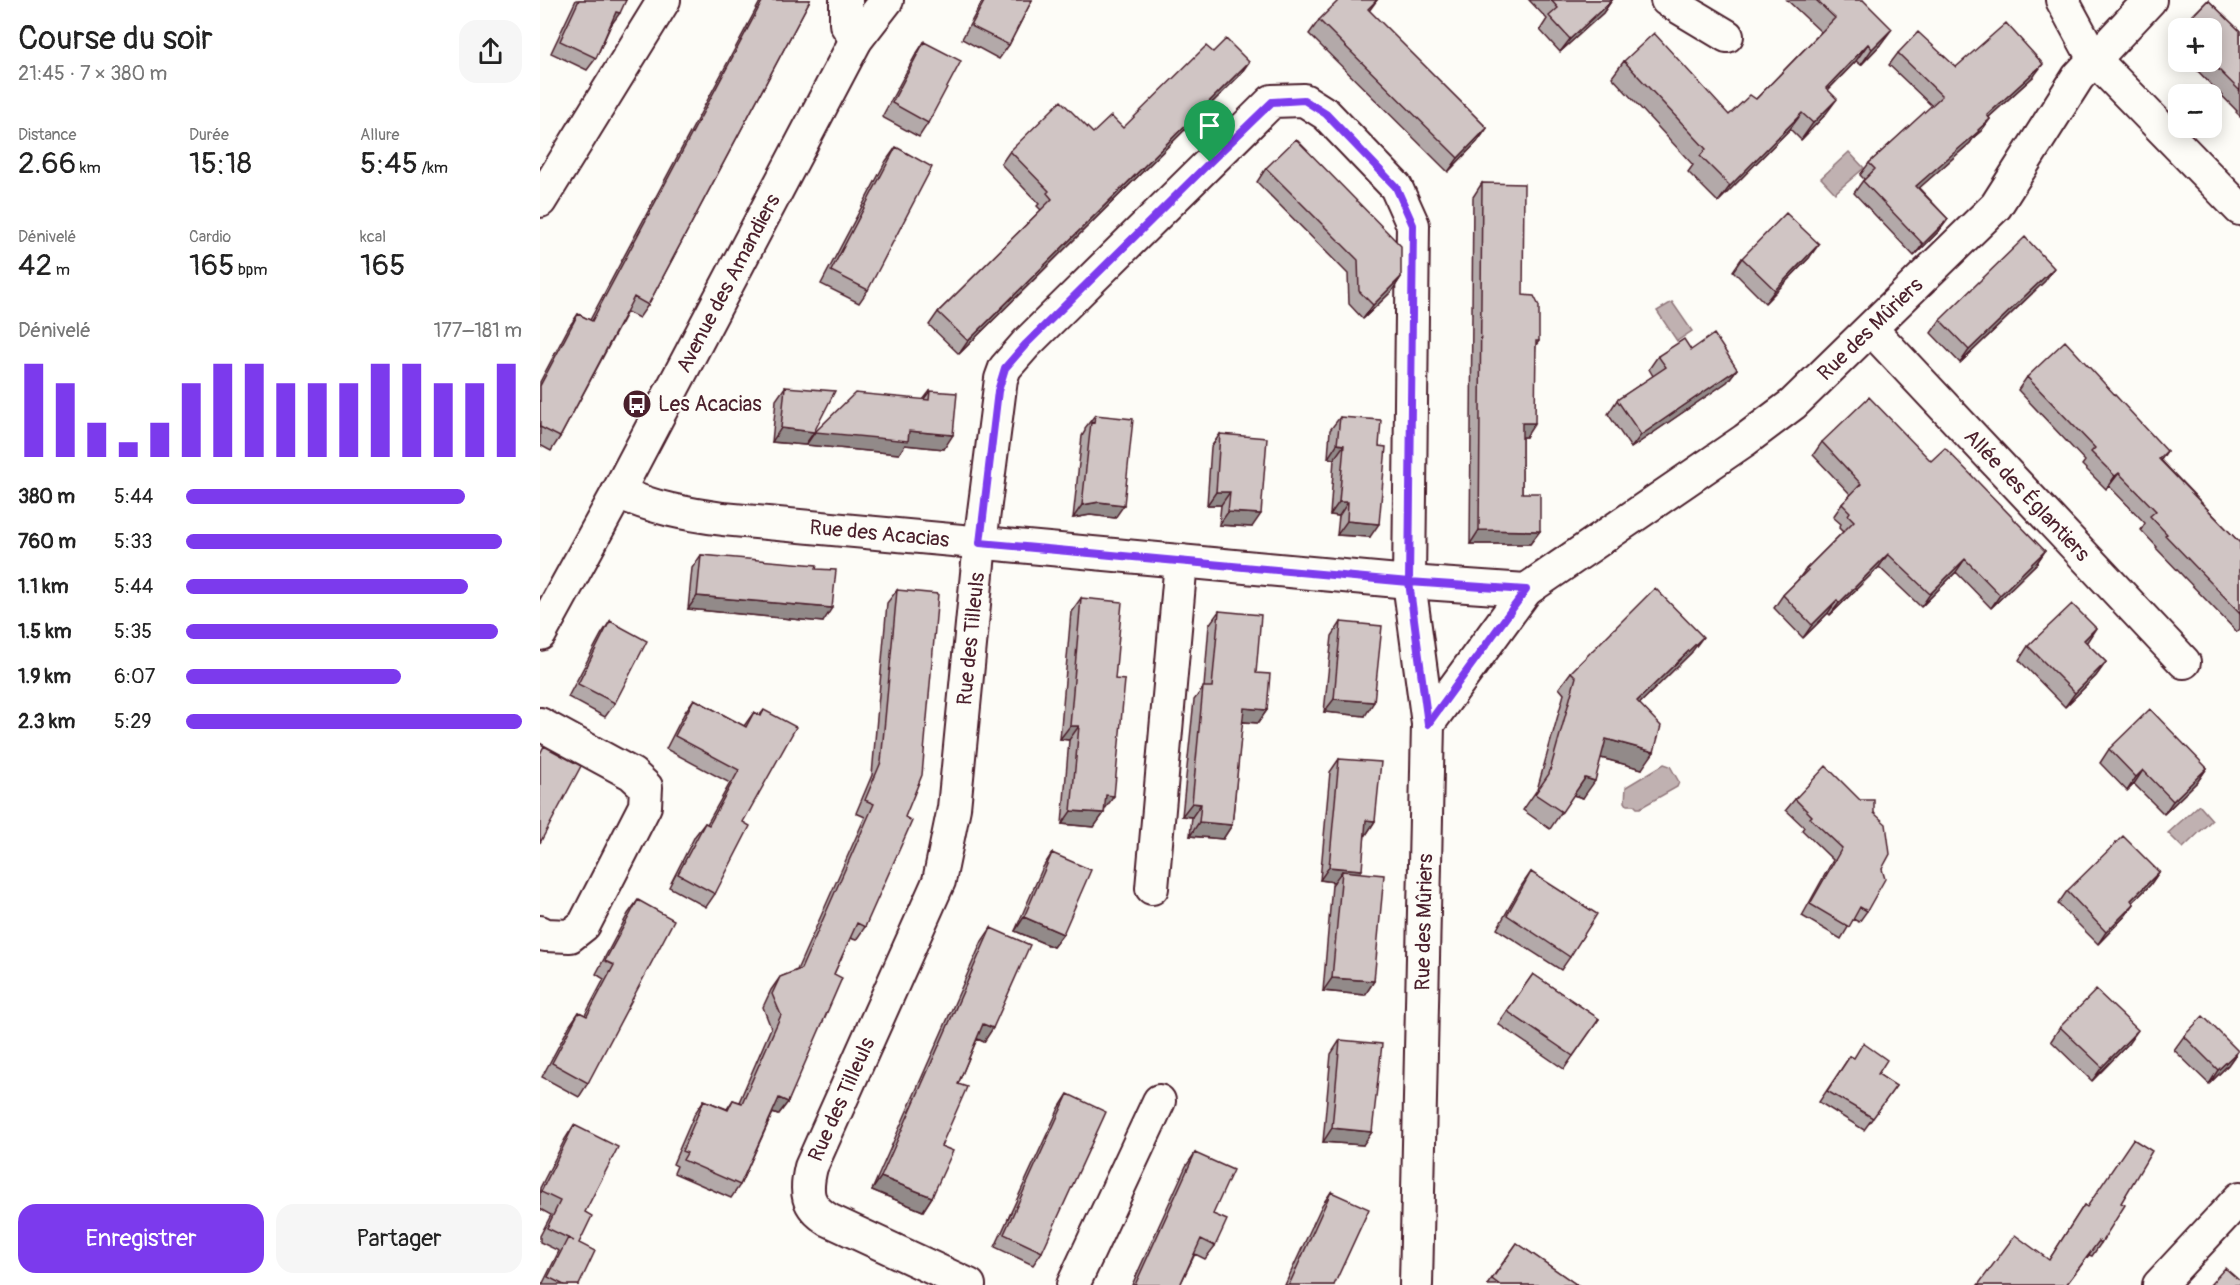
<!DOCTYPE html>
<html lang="fr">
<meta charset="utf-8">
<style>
body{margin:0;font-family:Pangolin,sans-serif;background:#f6f6f6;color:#222;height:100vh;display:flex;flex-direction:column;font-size:22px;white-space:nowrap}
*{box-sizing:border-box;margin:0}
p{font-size:20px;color:#767676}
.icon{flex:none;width:33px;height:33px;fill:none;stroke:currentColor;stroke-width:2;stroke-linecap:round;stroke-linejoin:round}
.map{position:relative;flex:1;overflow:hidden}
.details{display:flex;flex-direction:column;background:#fff;width:540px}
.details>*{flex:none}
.buttons{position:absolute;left:1628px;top:18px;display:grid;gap:12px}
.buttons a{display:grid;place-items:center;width:54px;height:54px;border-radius:12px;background:#fff;box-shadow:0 3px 15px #0003;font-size:30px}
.pin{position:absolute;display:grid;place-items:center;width:51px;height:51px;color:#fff;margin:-62px -26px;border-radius:50% 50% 50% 0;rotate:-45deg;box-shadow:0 0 6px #0007}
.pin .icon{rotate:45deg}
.round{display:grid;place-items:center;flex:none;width:63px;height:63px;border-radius:18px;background:#f6f6f6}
.overview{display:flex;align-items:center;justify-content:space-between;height:102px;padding:0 18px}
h1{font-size:33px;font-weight:600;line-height:45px}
.figures{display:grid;grid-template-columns:repeat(3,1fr);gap:9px;height:102px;padding:6px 18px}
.figures div{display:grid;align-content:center}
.figures b{font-size:30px;font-weight:600}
.figures small{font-size:16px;font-weight:400}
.figures p{font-size:16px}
.chart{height:168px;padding:12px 18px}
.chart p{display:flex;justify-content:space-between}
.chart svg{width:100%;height:108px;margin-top:6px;stroke:#7c3aed;stroke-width:6}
.action{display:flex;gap:12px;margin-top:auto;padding:12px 18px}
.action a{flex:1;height:69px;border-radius:18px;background:#7c3aed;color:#fff;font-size:24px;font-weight:600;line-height:69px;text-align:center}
.action a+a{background:#f6f6f6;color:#222}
ul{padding:0 18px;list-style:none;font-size:20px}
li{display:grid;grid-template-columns:96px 72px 1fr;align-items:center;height:45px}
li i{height:15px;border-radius:8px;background:#7c3aed}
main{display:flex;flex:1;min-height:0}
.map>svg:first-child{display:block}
.water{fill:#c0b1b1;stroke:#91777b;stroke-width:1.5}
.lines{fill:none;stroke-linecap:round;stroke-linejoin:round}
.street-casing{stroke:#4a1f2b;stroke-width:36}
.street{stroke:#fdfcf7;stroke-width:32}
.wall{fill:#b3a9a9;stroke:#4a1f2b;stroke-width:1.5}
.shaded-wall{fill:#928a89;stroke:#4a1f2b;stroke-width:1.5}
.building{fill:#d0c5c4;stroke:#4a1f2b;stroke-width:1.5}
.route-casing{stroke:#fff;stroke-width:12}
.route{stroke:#7c3aed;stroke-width:8}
.labels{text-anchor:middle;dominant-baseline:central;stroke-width:4.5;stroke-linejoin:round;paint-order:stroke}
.street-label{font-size:21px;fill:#4a1f2b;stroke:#fdfcf7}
.poi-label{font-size:21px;fill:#4a1f2b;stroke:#fdfcf7;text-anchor:start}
</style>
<main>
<section class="details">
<div class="overview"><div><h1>Course du soir</h1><p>21:45 · 7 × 380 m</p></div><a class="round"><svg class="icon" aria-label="share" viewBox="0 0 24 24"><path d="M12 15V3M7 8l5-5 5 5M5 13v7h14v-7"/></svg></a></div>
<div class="figures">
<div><p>Distance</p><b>2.66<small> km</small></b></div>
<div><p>Durée</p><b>15:18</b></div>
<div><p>Allure</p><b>5:45<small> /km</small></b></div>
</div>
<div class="figures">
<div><p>Dénivelé</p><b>42<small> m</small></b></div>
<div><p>Cardio</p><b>165<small> bpm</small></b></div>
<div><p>kcal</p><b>165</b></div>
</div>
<div class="chart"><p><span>Dénivelé</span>177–181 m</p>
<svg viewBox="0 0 160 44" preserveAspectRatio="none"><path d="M5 44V6M15 44V14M25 44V30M35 44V38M45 44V30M55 44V14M65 44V6M75 44V6M85 44V14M95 44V14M105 44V14M115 44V6M125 44V6M135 44V14M145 44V14M155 44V6"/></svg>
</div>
<ul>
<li><b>380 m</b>5:44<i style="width:83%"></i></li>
<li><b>760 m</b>5:33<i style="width:94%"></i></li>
<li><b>1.1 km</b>5:44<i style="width:84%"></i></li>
<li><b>1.5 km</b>5:35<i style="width:93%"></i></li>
<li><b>1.9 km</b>6:07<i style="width:64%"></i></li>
<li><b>2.3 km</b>5:29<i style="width:100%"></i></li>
</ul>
<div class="action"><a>Enregistrer</a><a>Partager</a></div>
</section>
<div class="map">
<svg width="1700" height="1285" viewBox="0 0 1700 1285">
<rect width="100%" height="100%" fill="#fdfcf7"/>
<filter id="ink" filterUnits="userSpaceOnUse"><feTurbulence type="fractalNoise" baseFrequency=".0167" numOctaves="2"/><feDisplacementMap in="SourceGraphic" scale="12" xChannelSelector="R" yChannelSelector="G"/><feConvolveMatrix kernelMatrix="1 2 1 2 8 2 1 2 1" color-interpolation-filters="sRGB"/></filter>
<g filter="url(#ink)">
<path class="water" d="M1309,152L1324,168L1295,193L1281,178Z
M1132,302L1152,331L1137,341L1117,311Z
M1124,764L1130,766L1139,782L1137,787L1100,808H1097L1094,805H1087L1085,802L1086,787Z
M1659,805L1672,820L1643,848L1628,833Z"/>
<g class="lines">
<g class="street-casing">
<g id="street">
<path d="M306,0V24L316,40"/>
<path d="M1127,0L1187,36"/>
<path d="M1522,0L1554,59L1700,209"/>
<path d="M0,201L124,0"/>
<path id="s1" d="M1331,329L1644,662"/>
<path id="s2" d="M78,492C112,508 146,514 183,519L869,582L986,590L1205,440L1253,404L1456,206L1538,77L1610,0"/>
<path id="s3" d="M0,634L78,492L316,40L347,0"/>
<path d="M0,724L92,774L106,787L105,806L44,925L30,936L5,935L0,932"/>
<path d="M612,888L641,561"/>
<path id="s4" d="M429,1285L289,1220C266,1206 265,1192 271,1167L399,881L414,808L440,543L461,379L465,368L486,344L732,101L764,100L786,114L856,187L873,225L869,582L888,724"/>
<path d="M533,1285L619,1101"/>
<path id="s5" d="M876,1285L888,724L986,590"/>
<path d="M1619,1285L1700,1198"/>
</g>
</g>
<use href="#street" class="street"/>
</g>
<path class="wall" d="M36,0H86L71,25L56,58L47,70L11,53Z
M221,0H270L108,305L99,318L87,312L20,437L11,451L0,445V382L29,327L38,314L50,320Z
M443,0H492L469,45L459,59L422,39Z
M837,0L829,11L947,128L937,142L908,172L769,34L779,20Z
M989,0H1072L1063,13L1020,52L1000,30L1007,19Z
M1247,0H1323L1340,45L1321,65L1316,61L1288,90L1285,115L1261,140L1250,129L1178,202L1148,172L1153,165L1072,77L1084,61L1189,115L1216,99L1281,32Z
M1668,0L1700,31V116L1696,112L1697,111L1651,64L1652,62H1671V28H1640Z
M1638,32V47L1632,41Z
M384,42L388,123L379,137L342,117L375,56Z
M1358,53L1416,67L1494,76L1449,117L1450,119L1441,131L1434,137L1430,143L1379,188L1408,219L1399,231L1374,256L1314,193L1324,179L1320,175L1329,163L1392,106L1349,65Z
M700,75L419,354L389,325L398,312L501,210L497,206L499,204L461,164L470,151L553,133L583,128Z
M356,147L328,290L319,303L281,284L346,161Z
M726,168L861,277L852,291L823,319L809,304L808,274L717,182Z
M942,183L999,341L996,345L986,437H982V493L1000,531L990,544H930L933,197Z
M1202,258H1269L1225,303L1193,271Z
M1505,281L1420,363L1391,333L1400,320Z
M1151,350L1197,369L1187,382L1091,448L1068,414L1077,400L1113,376L1109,369L1118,356Z
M1487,377L1627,451L1621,460L1700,543V629L1697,632L1616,548L1617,547L1601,530L1605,523L1569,486L1566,489L1542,465L1545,461L1478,390Z
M245,387L274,432L265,445L232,442L236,400Z
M390,391L404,449L365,445L359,454L266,445L383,400Z
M555,415L575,518L550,515L533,518L542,436L545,431V428Z
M800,417L839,446L830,537L797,535L799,516L790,515L794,459L788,458L790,430Z
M680,434L712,527L679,525L681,505H667L671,447Z
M1282,442L1391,461L1505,551L1496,564L1451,608L1416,572L1381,607L1339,567L1290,615L1288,613L1263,638L1234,608L1243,595L1257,581L1266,569L1303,532L1299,528L1301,524L1293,517L1302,504L1311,495L1273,455Z
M161,555L276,569L283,622L148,609L152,568Z
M357,590L365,817L325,927L316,940L310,938L294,974L248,1102L238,1115L233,1113L200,1185L191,1198L134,1173L137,1166L133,1164L155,1113L164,1100L187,1109L193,1100L199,1102L231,1028L223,1007L231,990L240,977L257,970L325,817L316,813L332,775L347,603Z
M541,598L565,809L564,813L554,827L522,824L529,740L520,739L531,612Z
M679,611L716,673L727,710L718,723L702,722L692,825L683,839L650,836L652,817L642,816L654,700L664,687L669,625Z
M70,621L75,703L65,717L28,697L61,635Z
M801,622L825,716L784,712L792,636Z
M1546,643L1566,662L1556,676L1525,707L1479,660L1488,646Z
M1151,653L1099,704L1102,769L1061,758L1043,798L1033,795L1010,829L983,810L997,790L1024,694L1019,688L1031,672Z
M154,699L204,726L214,712L220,715L224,710L203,822L175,894L166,907L129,887L155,836L165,823L167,824L190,783L126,749L145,712Z
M1569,749L1667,768L1658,781L1624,814L1594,784L1587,791L1560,763Z
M799,759L835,821L826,835L825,834L820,873L834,981L825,995L783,991L792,885L794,882L780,880L790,772Z
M1255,799L1334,813L1342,869L1327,911L1319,922L1313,919L1301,939L1262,916L1293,860L1262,830L1264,827L1246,810Z
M512,853L523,934L513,947L475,931L503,867Z
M991,872L1030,957L1021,970L957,929L982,885Z
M1619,872L1610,885L1593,902L1594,904L1585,916L1558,944L1518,904L1527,891Z
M98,900L48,1083L39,1097L2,1077L30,1025L39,1012L45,1015L64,979L56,974L88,914Z
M451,928L444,1042L437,1039L418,1084L401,1146L392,1197L383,1211L332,1190L442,941Z
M993,974L1059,1019L1024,1069L958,1024Z
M1520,1027L1588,1044L1552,1081L1511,1041Z
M1644,1036L1698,1051L1688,1065L1669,1084L1634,1050Z
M800,1040L823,1145L783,1142L791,1054Z
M1310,1056L1356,1086L1324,1130L1279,1102Z
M528,1094L502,1252L493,1265L455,1247L519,1108Z
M34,1125L45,1212L39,1243V1285H2L19,1251L0,1242V1236L11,1215L0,1209V1188L25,1139Z
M655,1153L673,1214L675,1246L665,1259L655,1254L640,1285H592L646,1166Z
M791,1192L794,1285H745L782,1205Z
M1581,1203L1561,1243L1552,1256L1549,1255L1526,1285H1438L1509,1260L1544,1205L1546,1207Z
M977,1243L1037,1285H947Z"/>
<path class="shaded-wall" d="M1072,0L1063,13L1020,52L1030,39Z
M76,12L80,13L71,25L68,24Z
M1352,29L1340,45L1321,65L1332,49Z
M1328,44L1316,61L1274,104L1286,88Z
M709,62L700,75L419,354L428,341Z
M1503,64L1494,76L1438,127L1447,115Z
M1297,99L1285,115L1261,140L1273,123Z
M1262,113L1250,129L1178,202L1190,186Z
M1450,119L1441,131L1434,137L1430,143L1368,198L1376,186Z
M947,128L937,142L908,172L918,158Z
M1408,219L1399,231L1374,256L1383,244Z
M1279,244L1269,258L1225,303L1235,290Z
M1514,268L1505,281L1420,363L1429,350Z
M861,277L852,291L823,319L833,305Z
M1197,369L1187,382L1091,448L1101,435Z
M982,423H995L986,437H973Z
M241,428L274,432L265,445L232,442Z
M369,431L413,435L404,449L365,445L359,454L266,445L275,432Z
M797,444L804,445L794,459L788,458Z
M1579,473L1569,486L1566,489L1575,476Z
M676,492H690L681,505H667Z
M559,502L584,505L575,518L550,515L533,518L542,505Z
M799,502H808L799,516L790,515Z
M688,512L721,514L712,527L679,525Z
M807,521L839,524L830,537L797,535Z
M939,530L1000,531L990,544H930Z
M1505,551L1496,564L1451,608L1460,595Z
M1348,554L1339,567L1290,615L1299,603Z
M1425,559L1416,572L1381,607L1390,594Z
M157,596L292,608L283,622L148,609Z
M1297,600L1288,613L1263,638L1272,625Z
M1556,628L1547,642L1535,654L1544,640Z
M1163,637L1151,653L1085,718L1097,701Z
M1566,662L1556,676L1525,707L1535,693Z
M794,699L834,702L825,716L784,712Z
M704,708L727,710L718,723L694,721Z
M530,726H539L529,740L520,739Z
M1066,739L1114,752L1102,769L1054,756Z
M1667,768L1658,781L1624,814L1633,801Z
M1603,770L1594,784L1587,791L1596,777Z
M1045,778L1055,781L1043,798L1033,795Z
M566,795L574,796L565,809H556Z
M652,803L661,804L652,817L642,816Z
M531,811L564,813L554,827L522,824Z
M826,820L835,821L826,835L817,833Z
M659,822L692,825L683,839L650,836Z
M789,867L822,870L813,883L802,871L794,882L780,880Z
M1619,872L1610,885L1582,913L1591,900Z
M1594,904L1585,916L1558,944L1566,932Z
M484,917L523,934L513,947L475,931Z
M792,978L834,981L825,995L783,991Z
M443,1024L453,1028L444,1042L434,1037Z
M1598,1030L1588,1044L1552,1081L1562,1067Z
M1698,1051L1688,1065L1669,1084L1678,1070Z
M239,1098L248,1102L238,1115L230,1112Z
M792,1128L832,1132L823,1145L783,1142Z
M341,1177L392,1197L383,1211L332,1190Z"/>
<path class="building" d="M39,0H86L80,13L76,12L56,58L20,41Z
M223,0H270L108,305L94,297L20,437L0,427V386L38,314L52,321Z
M445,0H492L469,45L431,26Z
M799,0H837L828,9L947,128L918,158L779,20Z
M1011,0H1072L1030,39L1009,16L1018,8Z
M1276,0H1323L1352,29L1332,49L1328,44L1286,88L1297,99L1273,123L1262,113L1190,186L1160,156L1166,149L1084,61L1114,33L1189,115L1210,95L1216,99L1295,18Z
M1668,0L1700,31V91L1671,62V28H1641Z
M1466,23L1503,64L1447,115L1450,119L1438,130L1439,131L1376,186L1408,219L1383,244L1323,181L1335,169L1329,163L1402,96L1358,53L1378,32L1416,67Z
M686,39L709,62L428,341L398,312L512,199L507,193L509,191L470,151L521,101L553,133L571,116L583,128L666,46L673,52Z
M384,42L421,61L388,123L352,103Z
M756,139L861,246V277L833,305L819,291L818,260L726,168Z
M356,147L392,167L328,290L291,271Z
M942,183L984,184L983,295L994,296L999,306V341H996L995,423H982V493H1000V531L939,530Z
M1246,213L1279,244L1235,290L1202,258Z
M1485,237L1514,268L1429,350L1400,320Z
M1174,334L1197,369L1101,435L1077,400L1126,367L1118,356L1144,339L1151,350Z
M1525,341L1627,451L1619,459L1700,543V613L1625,535L1627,534L1610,516L1616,511L1579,473L1575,476L1551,452L1555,448L1487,377Z
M245,387L295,391L274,432L241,428Z
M390,391L417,393L413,435L369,431L368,441L275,432L315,393L389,400Z
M1329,397L1391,461L1405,448L1505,551L1460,595L1425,559L1390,594L1348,554L1299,603L1297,600L1272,625L1243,595L1268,570L1266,569L1314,521L1308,515L1310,512L1302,504L1321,484L1282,442Z
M555,415L593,419L584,505L559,502L542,505L551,422L554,423Z
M800,417L841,420L839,446L846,447L839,524L807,521L808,502H799L804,445L797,444Z
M680,434L727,438L721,514L688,512L690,492H676Z
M161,555L277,565L276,569L296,570L292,608L157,596Z
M1115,588L1163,637L1097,701L1121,726L1114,752L1066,739L1055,781L1045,778L1022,812L995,794L1009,774L1036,677L1031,672Z
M357,590L398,594L382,775L365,817L372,821L325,927L317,923L294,974L302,978L248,1102L239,1098L200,1185L143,1160L147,1153L142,1151L164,1100L188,1110L193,1100L202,1103L241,1015L232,994L240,977L261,969L334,804L325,800L341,762Z
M541,598L582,602L575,679L585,680L574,796L566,795L564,813L531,811L539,726H530Z
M1532,604L1556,628L1544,640L1566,662L1535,693L1488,646Z
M679,611L721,615L716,673L730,674L727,710L704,708L692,825L659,822L661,804L652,803L663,687H672Z
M70,621L107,641L75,703L38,684Z
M801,622L842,626L834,702L794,699Z
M154,699L206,727L214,712L221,716L224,710L256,727L203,822L210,826L175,894L138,874L165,823L169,825L199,770L135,736Z
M1610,709L1667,768L1633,801L1603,770L1596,777L1569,749Z
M4,746L41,766L0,843V754Z
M799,759L841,762L835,821L826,820L822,870L789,867Z
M1286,766L1320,800H1334V813L1346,824L1350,854L1342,869L1345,879L1327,911L1320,907L1309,927L1270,904L1302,848L1270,818L1272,816L1255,799Z
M1583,836L1619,872L1591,900L1594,904L1566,932L1527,891Z
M512,853L551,870L523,934L484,917Z
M802,871L844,875L834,981L792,978Z
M991,872L1057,914L1030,957L967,915Z
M98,900L134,920L48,1083L12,1063L39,1012L47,1016L74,965L65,961Z
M451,928L490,945L453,1028L443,1024L418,1084L427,1087L401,1146L413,1151L392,1197L341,1177Z
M993,974L1059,1019L1033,1056L967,1011Z
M1556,990L1598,1030L1562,1067L1520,1027Z
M1663,1016L1698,1051L1678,1070L1644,1036Z
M800,1040L842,1044L832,1132L792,1128Z
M1323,1043L1347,1060L1338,1074L1356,1086L1333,1118L1287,1091L1310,1056L1314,1058Z
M528,1094L566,1112L502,1252L464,1234Z
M34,1125L78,1147L45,1212L52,1216L39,1243L55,1251L39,1285H24L8,1277L28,1238L34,1241L7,1228L20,1201L1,1192Z
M1593,1139L1612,1151L1581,1203L1585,1205L1561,1243L1559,1241L1526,1285H1438L1475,1235L1509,1260L1544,1205L1547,1207Z
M655,1153L693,1170L673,1214L687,1220L675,1246L661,1239L640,1285H595Z
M791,1192L829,1209L794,1285H749Z
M977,1243L1037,1285H960L952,1279Z
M1685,1268L1700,1281V1285H1670Z"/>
</g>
<g class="lines" filter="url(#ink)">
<g class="route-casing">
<path id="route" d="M670,162L486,344L465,368L458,391L440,543L869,582L986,590L888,724L869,582L873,225L856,187L786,114L764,100L732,102L670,162"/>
</g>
<use href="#route" class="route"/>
</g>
<defs>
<g id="bus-disc" transform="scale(1.5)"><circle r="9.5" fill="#4a1f2b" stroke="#fdfcf7"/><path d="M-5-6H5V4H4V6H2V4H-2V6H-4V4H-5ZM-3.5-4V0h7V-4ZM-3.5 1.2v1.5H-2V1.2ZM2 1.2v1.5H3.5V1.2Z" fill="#fff"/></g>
</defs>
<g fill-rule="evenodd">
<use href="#bus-disc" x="97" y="404"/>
</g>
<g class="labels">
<g class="street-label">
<text stroke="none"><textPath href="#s3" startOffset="398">Avenue des Amandiers</textPath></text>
<text stroke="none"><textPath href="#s2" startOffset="1348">Rue des Mûriers</textPath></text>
<text stroke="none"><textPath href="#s1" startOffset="228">Allée des Églantiers</textPath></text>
<text stroke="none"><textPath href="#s2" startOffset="266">Rue des Acacias</textPath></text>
<text stroke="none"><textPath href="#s4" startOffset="774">Rue des Tilleuls</textPath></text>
<text stroke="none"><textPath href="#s5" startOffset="363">Rue des Mûriers</textPath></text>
<text stroke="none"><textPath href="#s4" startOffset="290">Rue des Tilleuls</textPath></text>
</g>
<g class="poi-label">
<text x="118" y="404">Les Acacias</text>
</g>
</g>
</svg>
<div class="buttons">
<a>+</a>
<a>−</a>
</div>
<div class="pin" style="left:670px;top:162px;background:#1e9e55"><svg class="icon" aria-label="arrive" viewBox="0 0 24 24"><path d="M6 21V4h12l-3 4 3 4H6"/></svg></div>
</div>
</main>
